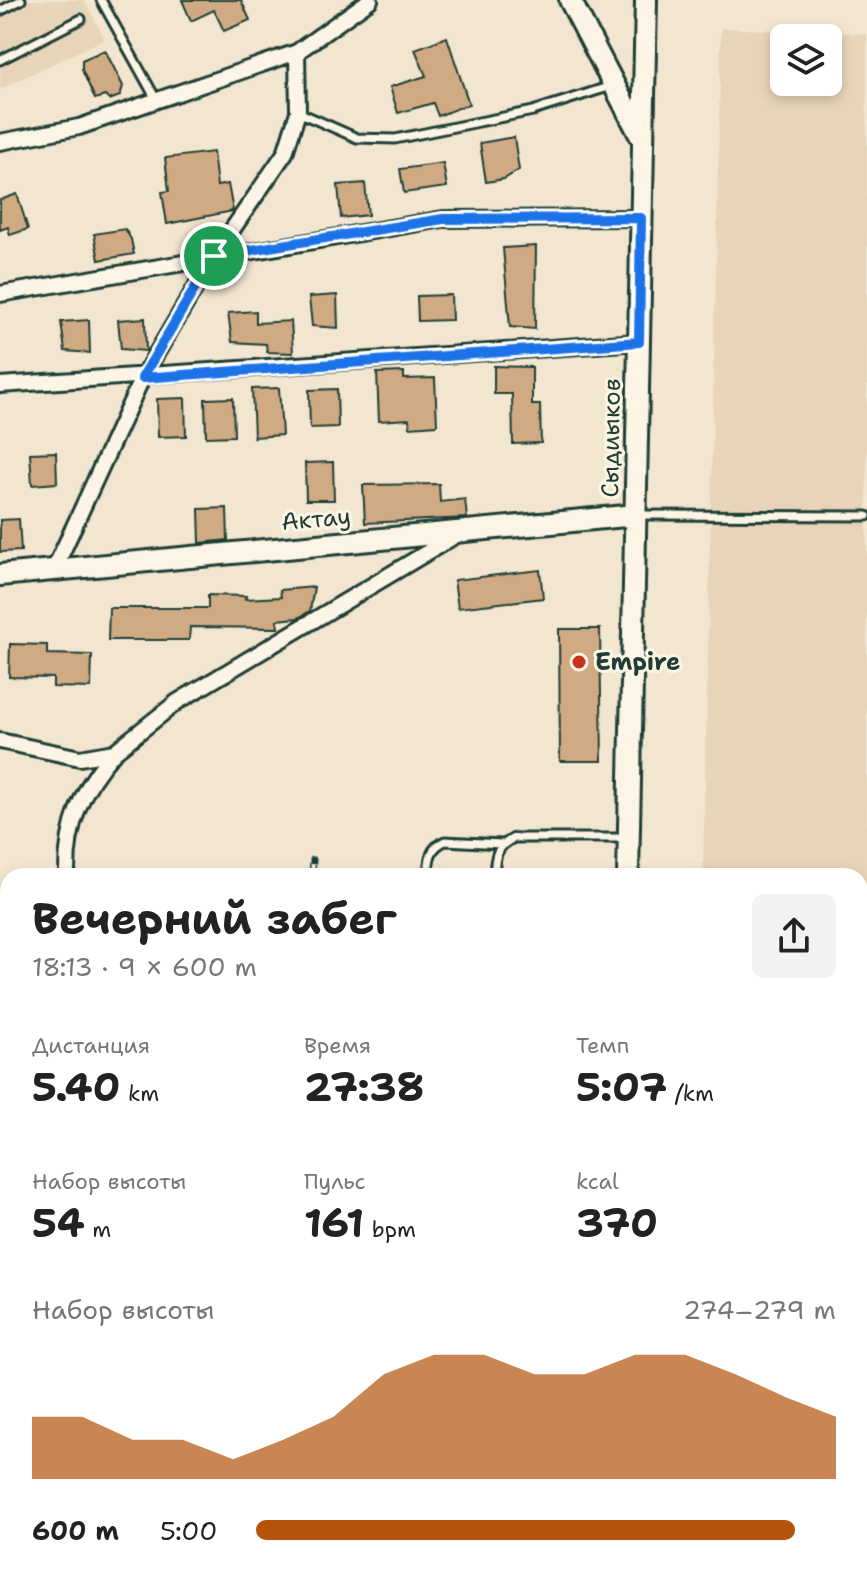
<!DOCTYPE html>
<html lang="ru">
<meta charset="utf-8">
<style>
body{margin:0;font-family:"Shantell Sans",sans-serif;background:#f2f2f2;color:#222;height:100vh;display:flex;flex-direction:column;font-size:30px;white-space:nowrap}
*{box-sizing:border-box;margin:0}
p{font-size:26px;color:#767676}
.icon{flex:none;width:44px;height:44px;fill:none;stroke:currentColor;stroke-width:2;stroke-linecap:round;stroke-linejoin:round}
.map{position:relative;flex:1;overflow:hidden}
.sheet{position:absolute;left:0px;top:868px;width:868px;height:710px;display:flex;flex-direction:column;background:#fff;border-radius:24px 24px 0 0;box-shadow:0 4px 12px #0003}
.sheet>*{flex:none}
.fabs{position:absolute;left:770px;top:24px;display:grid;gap:16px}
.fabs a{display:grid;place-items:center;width:72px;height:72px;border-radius:12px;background:#fff;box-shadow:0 4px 12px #0003;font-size:40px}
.pin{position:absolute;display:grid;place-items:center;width:68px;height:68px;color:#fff;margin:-34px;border:4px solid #fff;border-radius:50%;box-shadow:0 2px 8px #0007}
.round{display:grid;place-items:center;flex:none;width:84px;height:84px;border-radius:12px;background:#f2f2f2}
.summary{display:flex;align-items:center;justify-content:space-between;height:136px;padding:0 32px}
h1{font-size:44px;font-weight:700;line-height:60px}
.metrics{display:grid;grid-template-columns:repeat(3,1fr);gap:12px;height:136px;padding:8px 32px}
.metrics div{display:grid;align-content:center}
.metrics b{font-size:40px;font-weight:700}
.metrics small{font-size:22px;font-weight:400}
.metrics p{font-size:22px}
.chart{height:224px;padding:16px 32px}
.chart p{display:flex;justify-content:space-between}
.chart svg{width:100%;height:144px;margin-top:8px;fill:#b45309;opacity:.7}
ul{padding:0 32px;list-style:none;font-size:26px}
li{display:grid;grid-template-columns:128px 96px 1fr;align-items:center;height:60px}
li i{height:20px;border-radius:10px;background:#b45309}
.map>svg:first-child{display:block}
.built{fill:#e8d4b9;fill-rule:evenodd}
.building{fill:#d0aa82;stroke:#1f3d34;stroke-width:2}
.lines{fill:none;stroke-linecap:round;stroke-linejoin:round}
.lane-casing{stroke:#1f3d34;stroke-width:13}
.street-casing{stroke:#1f3d34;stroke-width:20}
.secondary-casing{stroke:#1f3d34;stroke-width:26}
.lane{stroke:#fcf5e5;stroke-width:7}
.street{stroke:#fcf5e5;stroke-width:14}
.secondary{stroke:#fcf5e5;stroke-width:20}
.rail-casing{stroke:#1f3d34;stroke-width:7}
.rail{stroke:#fcf5e5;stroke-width:4;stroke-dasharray:12;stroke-linecap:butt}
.route-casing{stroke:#fff;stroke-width:16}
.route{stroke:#1a73e8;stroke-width:10}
.poi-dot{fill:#c8321e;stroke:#fcf5e5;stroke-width:3}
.labels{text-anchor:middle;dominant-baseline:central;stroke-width:6;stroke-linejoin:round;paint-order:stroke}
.street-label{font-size:24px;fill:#1f3d34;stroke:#fcf5e5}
.poi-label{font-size:24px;font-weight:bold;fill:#1f3d34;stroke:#fcf5e5;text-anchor:start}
</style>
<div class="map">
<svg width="867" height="1577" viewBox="0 0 867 1577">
<rect width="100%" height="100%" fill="#f3e6d1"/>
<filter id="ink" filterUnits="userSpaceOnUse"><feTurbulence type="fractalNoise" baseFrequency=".0125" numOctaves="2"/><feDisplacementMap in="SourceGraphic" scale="16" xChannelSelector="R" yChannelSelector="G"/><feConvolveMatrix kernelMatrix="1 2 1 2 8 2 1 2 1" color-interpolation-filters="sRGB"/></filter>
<g filter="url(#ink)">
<path class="built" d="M0,0H84L105,39L0,89Z
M721,28L867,34V1577H689V1570H860V876H703ZM784,38H828V82H784Z"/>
<path class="building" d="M182,0H241L250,20L224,31L214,10L191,21Z
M447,37L469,104L438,116L433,103L398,113L390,87L426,76L415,49Z
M105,50L123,86L120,96L109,100L105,96L95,99L82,70V60Z
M514,137L519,170L504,179L486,182L480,143Z
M213,152L217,186L228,184L233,211L167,224L162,192L169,191L165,158Z
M443,163L447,187L404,193L400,169Z
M365,183L368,215L341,218L338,185Z
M17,194L28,229L10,235L8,227L0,230V200Z
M125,229L131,239L134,254L99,260L94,234Z
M536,246L535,329L510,327L503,248Z
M337,295L338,328L312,326L309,297Z
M451,295L452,320L418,321L417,296Z
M256,311V323L291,321L293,353L267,352L266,344L232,342L228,313Z
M145,318L146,351L121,349L118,320Z
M89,320L90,353L65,351L61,322Z
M494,366L532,367V405H540L541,443L513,444L512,394H494Z
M404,372V379L435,378L437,425L410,427L409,419L379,421L377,373Z
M279,388L282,435L254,437L252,389Z
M337,389L338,427L310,428L309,390Z
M185,398L186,436L158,437L157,399Z
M233,398L234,436L206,437L205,399Z
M56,452L57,483L32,485L30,453Z
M333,462L334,500H306L305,463Z
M439,484L440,502L465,499L467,518L365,523L363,485Z
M227,508L228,540L200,543L199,509Z
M19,519L21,551L0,552V520Z
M540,570L543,598L458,608L454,580Z
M314,587L310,611L298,618L277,620L278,628L190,627L189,640H108L109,608H208V595L246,596L245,599L281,597L280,590Z
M559,629H600L602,761H560Z
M10,644L47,645V654L92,655L91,688L53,687V678L9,677Z"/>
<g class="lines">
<g class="lane-casing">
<path id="lane" d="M101,0L157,101
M0,11L21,0
M0,60L81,19
M298,112L357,138L395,139L533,111L611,86
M637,515L867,516
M428,876C429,860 429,848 445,841L502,844
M494,876C495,857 495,847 514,838H626
M123,1577L124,1570"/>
</g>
<g class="street-casing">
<path id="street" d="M0,142L79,127L297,52L370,0
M0,294L443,219L641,218
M0,385L639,342
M54,570L142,378L214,256L285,153L298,112L297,52
M0,741L80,758L114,752L177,702L458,534
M67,876C66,825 81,789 114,752
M0,1489L8,1478
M62,1577V1570"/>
</g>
<g class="secondary-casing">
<path id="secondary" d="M570,0L640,135
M0,575L636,515
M628,876L646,0
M610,1577L611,1570"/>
</g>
<use href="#lane" class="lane"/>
<use href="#street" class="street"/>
<use href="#secondary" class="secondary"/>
<g class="rail-casing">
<path id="rail" d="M312,876L313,860
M283,1570V1577
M296,1577L297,1570"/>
</g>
<use href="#rail" class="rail"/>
</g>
</g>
<g class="lines" filter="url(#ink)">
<g class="route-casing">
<path id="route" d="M641,218L639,342L142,378L214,256L443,219Z"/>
</g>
<use href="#route" class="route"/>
</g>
<circle class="poi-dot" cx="579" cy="662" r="8"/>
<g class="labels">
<g class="street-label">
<text transform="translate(611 438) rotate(-89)">Сыдиыков</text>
<text transform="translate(316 519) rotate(-5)">Актау</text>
</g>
<g class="poi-label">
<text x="595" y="662">Empire</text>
</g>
</g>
</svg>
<div class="fabs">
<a><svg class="icon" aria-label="layers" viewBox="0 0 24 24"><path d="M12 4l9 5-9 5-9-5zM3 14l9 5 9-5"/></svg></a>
</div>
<div class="pin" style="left:214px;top:256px;background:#1e9e55"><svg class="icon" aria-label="arrive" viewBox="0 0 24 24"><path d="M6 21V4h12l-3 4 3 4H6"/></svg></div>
<section class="sheet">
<div class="summary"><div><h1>Вечерний забег</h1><p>18:13 · 9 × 600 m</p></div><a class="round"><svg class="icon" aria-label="share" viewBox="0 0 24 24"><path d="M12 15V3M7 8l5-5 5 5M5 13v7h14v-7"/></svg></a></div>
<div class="metrics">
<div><p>Дистанция</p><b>5.40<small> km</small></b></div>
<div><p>Время</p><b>27:38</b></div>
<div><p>Темп</p><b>5:07<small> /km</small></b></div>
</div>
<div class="metrics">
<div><p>Набор высоты</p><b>54<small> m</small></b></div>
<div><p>Пульс</p><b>161<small> bpm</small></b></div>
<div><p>kcal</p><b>370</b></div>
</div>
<div class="chart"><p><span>Набор высоты</span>274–279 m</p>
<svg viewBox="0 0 160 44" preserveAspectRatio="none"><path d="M0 44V25L10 25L20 32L30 32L40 38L50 32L60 25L70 12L80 6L90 6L100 12L110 12L120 6L130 6L140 12L150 19L160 25V44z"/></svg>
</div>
<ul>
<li><b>600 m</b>5:00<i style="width:93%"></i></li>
</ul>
</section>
</div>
